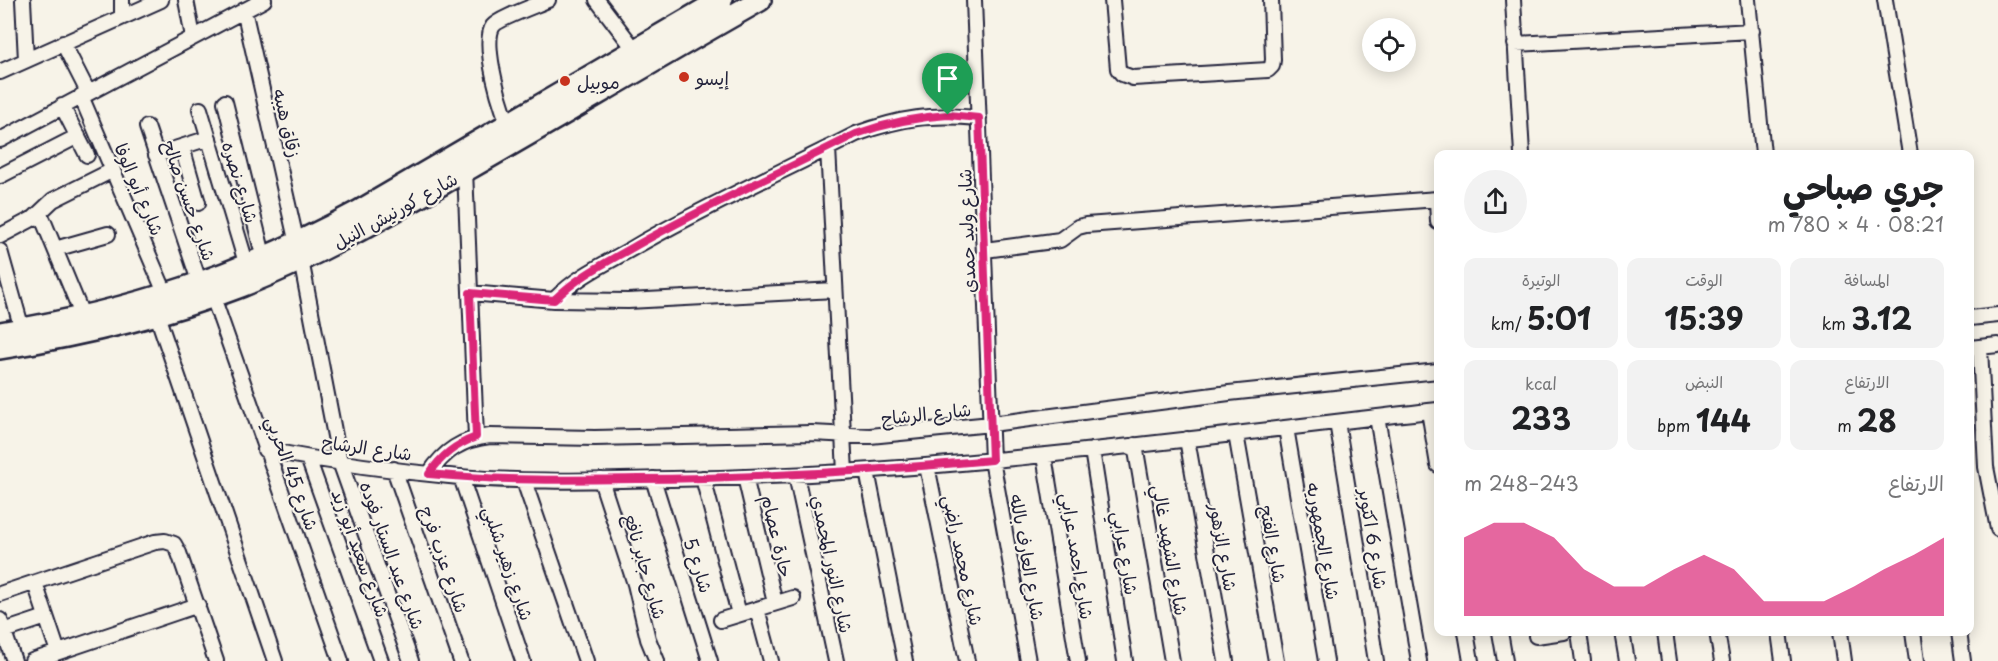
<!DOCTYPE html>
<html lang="ar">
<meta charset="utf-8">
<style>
body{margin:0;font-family:"Playpen Sans","Playpen Sans Arabic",sans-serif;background:#f2f2f2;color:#202124;direction:rtl;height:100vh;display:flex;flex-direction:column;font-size:22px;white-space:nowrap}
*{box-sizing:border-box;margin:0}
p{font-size:20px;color:#757577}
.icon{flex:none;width:33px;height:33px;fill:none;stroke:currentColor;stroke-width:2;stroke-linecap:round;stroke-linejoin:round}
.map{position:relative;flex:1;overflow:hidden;direction:ltr}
.sheet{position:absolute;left:1434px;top:150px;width:540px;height:486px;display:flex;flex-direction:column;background:#fff;border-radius:12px;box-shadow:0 3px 15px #0003;direction:rtl}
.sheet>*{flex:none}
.tools{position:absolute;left:1362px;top:18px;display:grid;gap:12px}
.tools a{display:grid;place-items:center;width:54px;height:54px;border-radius:50%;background:#fff;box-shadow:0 3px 15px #0003;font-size:30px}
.pin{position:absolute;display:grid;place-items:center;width:51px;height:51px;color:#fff;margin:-62px -26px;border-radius:50% 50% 50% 0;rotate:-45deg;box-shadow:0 0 6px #0007}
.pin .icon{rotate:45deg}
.round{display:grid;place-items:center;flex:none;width:63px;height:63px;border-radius:32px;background:#f2f2f2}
.overview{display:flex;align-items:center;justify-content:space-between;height:102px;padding:0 30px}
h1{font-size:33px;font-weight:700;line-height:45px}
.figures{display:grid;grid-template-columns:repeat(3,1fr);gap:9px;height:102px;padding:6px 30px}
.figures div{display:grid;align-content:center;border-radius:12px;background:#f2f2f2;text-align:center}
.figures b{font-size:30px;font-weight:700}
.figures small{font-size:16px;font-weight:400}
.figures p{font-size:16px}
.chart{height:168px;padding:12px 30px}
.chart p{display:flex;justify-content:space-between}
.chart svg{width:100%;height:108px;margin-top:6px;fill:#db2777;opacity:.7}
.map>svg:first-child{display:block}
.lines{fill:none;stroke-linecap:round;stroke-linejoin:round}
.minor-casing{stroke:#22223b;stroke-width:18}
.highway-casing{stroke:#22223b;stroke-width:26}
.minor{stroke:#f7f3e8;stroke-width:14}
.highway{stroke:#f7f3e8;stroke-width:21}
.route-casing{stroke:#fff;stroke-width:12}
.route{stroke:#db2777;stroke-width:8}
.poi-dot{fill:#c8321e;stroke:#f7f3e8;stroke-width:2}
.labels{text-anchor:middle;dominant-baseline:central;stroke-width:4.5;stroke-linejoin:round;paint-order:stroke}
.poi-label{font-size:18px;fill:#22223b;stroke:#f7f3e8;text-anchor:start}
.street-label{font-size:18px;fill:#22223b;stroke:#f7f3e8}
</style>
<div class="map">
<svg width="1998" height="661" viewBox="0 0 1998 661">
<rect width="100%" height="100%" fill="#f7f3e8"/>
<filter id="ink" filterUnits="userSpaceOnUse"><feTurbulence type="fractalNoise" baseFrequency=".0167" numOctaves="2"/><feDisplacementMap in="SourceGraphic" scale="12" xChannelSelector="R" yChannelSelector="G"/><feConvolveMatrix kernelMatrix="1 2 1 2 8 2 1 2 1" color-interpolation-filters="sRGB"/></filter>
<g filter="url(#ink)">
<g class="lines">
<g class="minor-casing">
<path id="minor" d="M23,0L26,60
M122,0V17
M186,0L193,37
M597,0L635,50
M974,0L992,460L1028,661
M1112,0L1118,69L1122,74L1133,78L1268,70L1272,66L1273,60L1271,0
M1513,0L1522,154
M1748,0L1763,154
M1885,0L1910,154
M244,10L297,244
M63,43L88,92
M1515,44L1752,31
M0,72L161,0
M81,96L166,295
M225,102L264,259
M62,106L87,155
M200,109L247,266
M147,127L200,284
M512,131C502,114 481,43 493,26C498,19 537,5 548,0
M0,140L264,0
M182,147L198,203
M828,148L845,472
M156,155L209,138
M465,170L476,437
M0,176L78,136
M1437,199L1438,222
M34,218L40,217L43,220L83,317
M0,236L34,218L53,200L113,170
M55,249L108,234
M985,250L1060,240L1078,227L1086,225L1438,199
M0,251L22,329
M301,260L340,462L411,661
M470,293L554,300L628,301L835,290
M213,297L341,661
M554,300C579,275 603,265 633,248C705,206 782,172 856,134C903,117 930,114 979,118
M157,315L275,661
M1970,318L1998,315
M1980,347L1986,467L1998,529
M1970,348L1998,345
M1429,411L1438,465
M1377,417L1419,661
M1337,422L1376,661
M1286,428L1326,661
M1236,434L1276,661
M1187,439L1226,661
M1135,445L1172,661
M265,450C329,462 394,471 459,477C530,483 601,480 672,479C929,475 1184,439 1438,410
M1092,450L1125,661
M1044,456L1078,661
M308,458L381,661
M927,466L967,661
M394,469L461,661
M867,471L905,661
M429,474C444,451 462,439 490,436L595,438L812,433L870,436L991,424L1229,393L1438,371
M796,475L836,661
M461,477L523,661
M745,477L775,603
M703,478L739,614
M653,479L710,661
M601,480L635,584L648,639L657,661
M524,481L586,661
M35,583L58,652
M0,594L155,542L165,541L174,544L179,553L216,661
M757,609L771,661
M0,620L14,661
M721,620L793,598
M4,631L46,617
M1466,632L1471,661
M1500,632L1505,661
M1579,632L1583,661
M1622,632L1627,661
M1665,632L1669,661
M1717,632L1722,661
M1779,632L1783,661
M1840,632L1844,661
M1913,632L1917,661
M1959,632L1963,661
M1536,636L1564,632
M32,661L198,605"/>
</g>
<g class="highway-casing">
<path id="highway" d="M0,333C132,311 240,276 358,212L721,0
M0,348C82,335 163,316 241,286C320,255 392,212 466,170C564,114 661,56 760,0"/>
</g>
<use href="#minor" class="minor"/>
<use href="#highway" class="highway"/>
</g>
</g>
<g class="lines" filter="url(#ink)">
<g class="route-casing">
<path id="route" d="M948,115L979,118L992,460C874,471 756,478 638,479C568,480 499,481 429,474C442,455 455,445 476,437L470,293L554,300C580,275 606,263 637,245C708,205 783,171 856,134C887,123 915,117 948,115Z"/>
</g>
<use href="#route" class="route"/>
</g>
<g class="poi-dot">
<circle cx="684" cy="77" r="6"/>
<circle cx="565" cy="81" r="6"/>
</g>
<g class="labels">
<g class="poi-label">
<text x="696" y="77">إيسو</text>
<text x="577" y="81">موبيل</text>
</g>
<g class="street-label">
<text transform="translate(288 123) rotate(77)">زقاق هيبه</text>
<text transform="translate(241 182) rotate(73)">شارع نصره</text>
<text transform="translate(140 189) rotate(67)">شارع أبو الوفا</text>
<text transform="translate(190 200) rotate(71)">شارع حسن صالح</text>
<text transform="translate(395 210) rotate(-29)">شارع كورنيش النيل</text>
<text transform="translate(966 231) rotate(-92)">شارع وليد حمدى</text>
<text transform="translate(926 413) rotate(-6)">شارع الرشاح</text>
<text transform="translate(367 447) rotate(8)">شارع الرشاح</text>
<text transform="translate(293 473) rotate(70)">شارع 45 الحربي</text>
<text transform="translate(778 536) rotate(77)">حارة عصام</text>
<text transform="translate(1374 539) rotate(81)">شارع 6 اكتوبر</text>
<text transform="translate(1324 541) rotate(80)">شارع الجمهوريه</text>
<text transform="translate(1274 544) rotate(80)">شارع الفتح</text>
<text transform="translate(1224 547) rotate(80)">شارع الزهور</text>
<text transform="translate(1171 550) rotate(80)">شارع الشهيد غالي</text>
<text transform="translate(361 553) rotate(70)">شارع سعيد أبو زيد</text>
<text transform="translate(1126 553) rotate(81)">شارع عرابي</text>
<text transform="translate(393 555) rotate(70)">شارع عبد الستار فوده</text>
<text transform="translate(1078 556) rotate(81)">شارع احمد عرابي</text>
<text transform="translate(1028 557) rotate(80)">شارع العارف بالله</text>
<text transform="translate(445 559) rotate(71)">شارع عزب فرج</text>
<text transform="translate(964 560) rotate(78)">شارع محمد راضي</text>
<text transform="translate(509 563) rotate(71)">شارع زهير شلبي</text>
<text transform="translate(833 564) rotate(78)">شارع النور المحمدي</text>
<text transform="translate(699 565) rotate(72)">شارع 5</text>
<text transform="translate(646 566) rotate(74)">شارع جابر نافع</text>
</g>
</g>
</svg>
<div class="tools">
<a><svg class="icon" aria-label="locate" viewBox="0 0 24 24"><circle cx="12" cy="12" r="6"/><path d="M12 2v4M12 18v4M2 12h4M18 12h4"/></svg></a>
</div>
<div class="pin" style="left:948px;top:115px;background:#1e9e55"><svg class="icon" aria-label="arrive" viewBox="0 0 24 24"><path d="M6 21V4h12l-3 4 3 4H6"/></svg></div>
<section class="sheet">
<div class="overview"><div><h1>جري صباحي</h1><p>08:21 · 4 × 780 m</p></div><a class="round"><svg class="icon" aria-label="share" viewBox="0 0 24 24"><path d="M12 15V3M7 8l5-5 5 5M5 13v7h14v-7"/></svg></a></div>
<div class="figures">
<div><p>المسافة</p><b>3.12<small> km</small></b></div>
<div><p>الوقت</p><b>15:39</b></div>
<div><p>الوتيرة</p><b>5:01<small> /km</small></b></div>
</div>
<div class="figures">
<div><p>الارتفاع</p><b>28<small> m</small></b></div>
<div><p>النبض</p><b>144<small> bpm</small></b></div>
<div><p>kcal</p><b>233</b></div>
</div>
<div class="chart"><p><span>الارتفاع</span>243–248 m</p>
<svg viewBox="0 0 160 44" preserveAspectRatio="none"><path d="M0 44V12L10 6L20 6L30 12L40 25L50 32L60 32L70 25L80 19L90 25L100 38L110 38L120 38L130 32L140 25L150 19L160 12V44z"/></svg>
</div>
</section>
</div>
